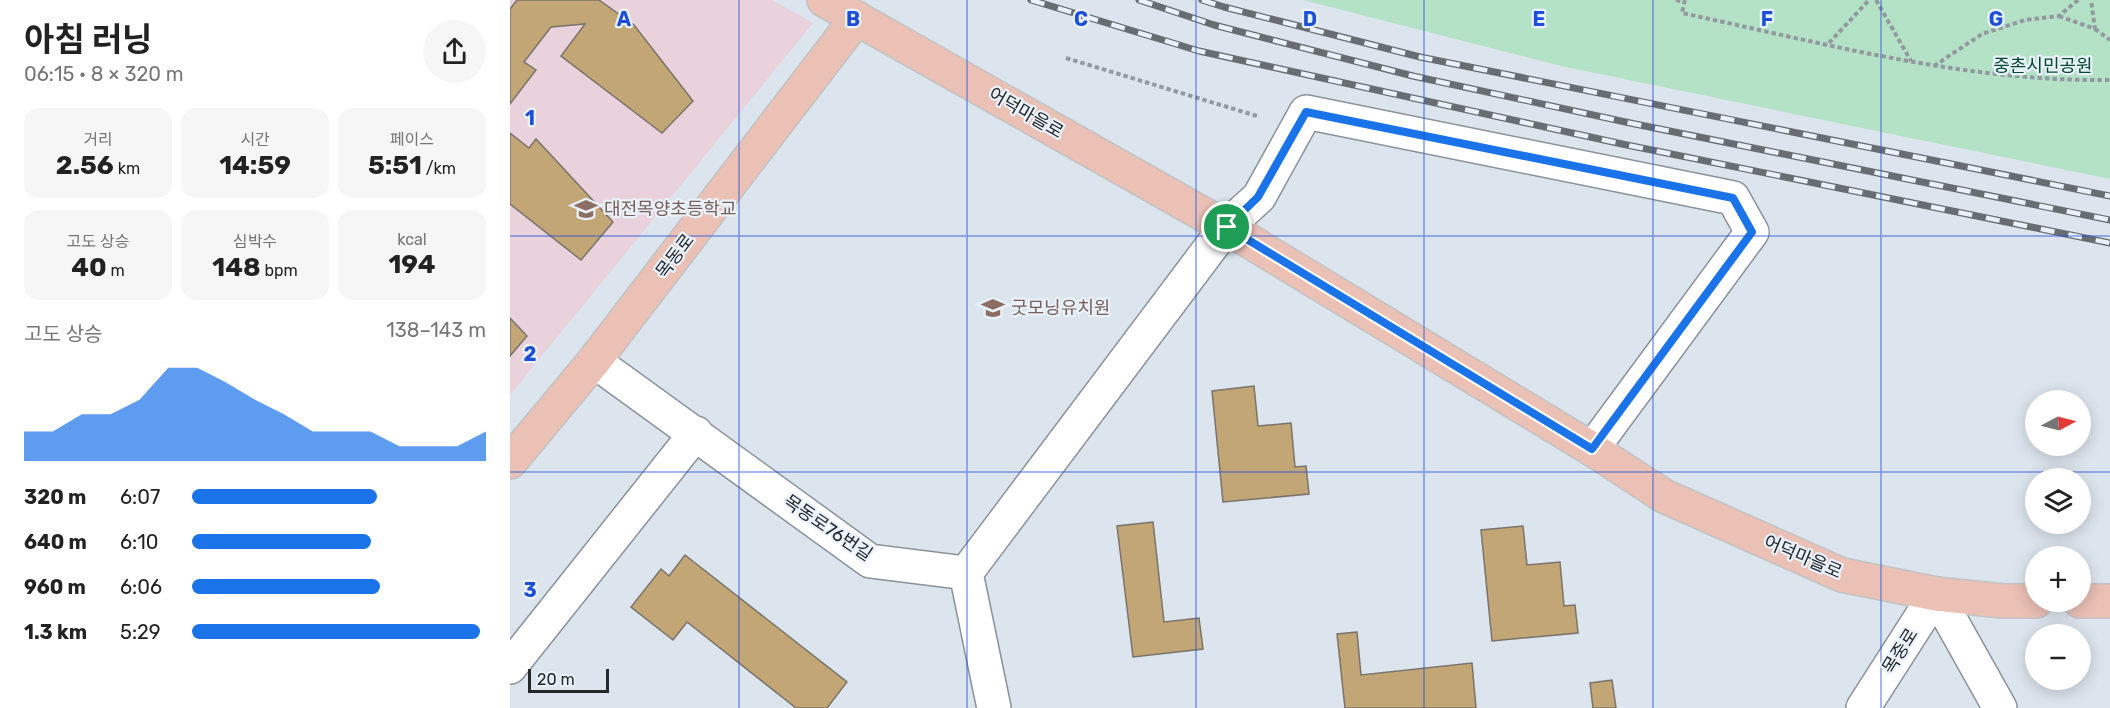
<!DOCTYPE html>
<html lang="ko">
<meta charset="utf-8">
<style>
body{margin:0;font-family:Rubik,"Noto Sans KR",sans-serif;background:#f6f6f6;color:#222;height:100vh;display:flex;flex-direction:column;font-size:22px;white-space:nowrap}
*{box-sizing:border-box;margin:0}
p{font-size:20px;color:#767676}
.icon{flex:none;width:33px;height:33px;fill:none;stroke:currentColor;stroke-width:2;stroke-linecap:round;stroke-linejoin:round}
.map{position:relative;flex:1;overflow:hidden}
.details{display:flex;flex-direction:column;background:#fff;width:510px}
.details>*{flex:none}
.needle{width:39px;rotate:83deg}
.buttons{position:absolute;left:1515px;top:390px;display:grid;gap:12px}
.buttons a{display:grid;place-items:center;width:66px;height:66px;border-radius:50%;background:#fff;box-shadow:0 3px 15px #0003;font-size:30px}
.scale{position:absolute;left:18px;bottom:15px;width:81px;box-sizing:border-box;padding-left:6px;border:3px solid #25282b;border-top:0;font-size:16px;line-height:21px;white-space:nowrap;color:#25282b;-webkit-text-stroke:4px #e9f1fa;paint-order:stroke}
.pin{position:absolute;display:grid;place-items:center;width:51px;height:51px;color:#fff;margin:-26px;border:3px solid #fff;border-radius:50%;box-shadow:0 2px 6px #0007}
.round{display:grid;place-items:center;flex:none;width:63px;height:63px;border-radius:32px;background:#f6f6f6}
.summary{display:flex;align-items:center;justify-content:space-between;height:102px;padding:0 24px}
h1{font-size:33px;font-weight:700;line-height:45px}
.metrics{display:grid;grid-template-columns:repeat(3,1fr);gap:9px;height:102px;padding:6px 24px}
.metrics div{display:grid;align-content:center;border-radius:15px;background:#f6f6f6;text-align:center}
.metrics b{font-size:26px;font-weight:700}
.metrics small{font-size:16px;font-weight:400}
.metrics p{font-size:16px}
.chart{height:168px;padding:12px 24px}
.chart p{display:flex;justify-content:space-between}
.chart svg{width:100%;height:108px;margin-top:6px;fill:#1a73e8;opacity:.7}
ul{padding:0 24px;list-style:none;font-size:20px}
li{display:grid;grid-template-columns:96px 72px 1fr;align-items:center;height:45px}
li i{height:15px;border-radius:8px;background:#1a73e8}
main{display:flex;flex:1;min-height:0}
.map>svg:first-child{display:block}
.education{fill:#e9d2dc}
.green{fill:#b4e2c7}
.building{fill:#c3a676;stroke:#79736b;stroke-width:1.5}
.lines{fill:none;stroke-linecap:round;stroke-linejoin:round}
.minor-casing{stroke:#8a929a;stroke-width:36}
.major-casing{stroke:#c2c3c4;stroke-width:36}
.path{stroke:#9399a0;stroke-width:4;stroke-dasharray:4.5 3;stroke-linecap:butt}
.minor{stroke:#fff;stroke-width:33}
.major{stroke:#ebc0b5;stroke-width:33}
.rail-casing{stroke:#686d72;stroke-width:7}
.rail{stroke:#e9f1fa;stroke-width:4.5;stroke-dasharray:14;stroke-linecap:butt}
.route-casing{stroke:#fff;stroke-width:12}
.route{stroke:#1a73e8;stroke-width:8}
.grid{fill:none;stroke:#1d4ed8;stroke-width:1.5;stroke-opacity:0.55}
.labels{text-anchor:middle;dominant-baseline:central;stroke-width:4.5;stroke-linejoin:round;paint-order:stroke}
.park-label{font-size:18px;fill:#014a2d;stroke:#e9f1fa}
.street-label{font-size:18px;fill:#25282b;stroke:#e9f1fa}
.education-label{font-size:18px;fill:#785e54;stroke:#e9f1fa;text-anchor:start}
.grid-label{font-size:20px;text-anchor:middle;font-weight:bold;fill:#1d4ed8;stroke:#e9f1fa;stroke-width:4.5;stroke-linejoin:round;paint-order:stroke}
</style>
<main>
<section class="details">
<div class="summary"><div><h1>아침 러닝</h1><p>06:15 · 8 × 320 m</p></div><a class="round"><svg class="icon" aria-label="share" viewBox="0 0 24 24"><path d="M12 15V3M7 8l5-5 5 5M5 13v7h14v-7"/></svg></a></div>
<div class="metrics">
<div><p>거리</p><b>2.56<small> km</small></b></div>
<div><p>시간</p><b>14:59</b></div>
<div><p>페이스</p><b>5:51<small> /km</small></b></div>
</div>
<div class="metrics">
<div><p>고도 상승</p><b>40<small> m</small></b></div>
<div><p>심박수</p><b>148<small> bpm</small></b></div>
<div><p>kcal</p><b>194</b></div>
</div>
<div class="chart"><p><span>고도 상승</span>138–143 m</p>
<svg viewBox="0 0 160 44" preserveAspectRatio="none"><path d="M0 44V32L10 32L20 25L30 25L40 19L50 6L60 6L70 12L80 19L90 25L100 32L110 32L120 32L130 38L140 38L150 38L160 32V44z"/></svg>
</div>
<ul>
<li><b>320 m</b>6:07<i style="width:63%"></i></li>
<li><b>640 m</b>6:10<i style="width:61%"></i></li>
<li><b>960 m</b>6:06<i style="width:64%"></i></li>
<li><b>1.3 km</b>5:29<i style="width:98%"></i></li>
</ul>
</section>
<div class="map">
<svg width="1600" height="708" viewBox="0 0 1600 708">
<rect width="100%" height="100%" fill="#dce4ed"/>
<path class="education" d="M0,0H262L303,23L0,395Z"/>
<path class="green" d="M793,0H1600V179L1051,66Z"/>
<path class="building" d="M7,0H89L124,25L183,101L152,133L51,56L75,24L41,27L14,62L26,70L0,104V9Z
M0,133L19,148L26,139L103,222L71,260L0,204Z
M0,318L17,336L0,356Z
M744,386L748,426L781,423L785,467L796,466L799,494L713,502L702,391Z
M643,522L654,622L689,618L693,649L623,657L607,526Z
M1013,526L1017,565L1050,562L1054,606L1065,605L1068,633L982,641L971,530Z
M175,555L337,682L317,708H286L177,622L163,640L121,607L151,569L159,576Z
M847,632L851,675L962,663L966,708H835L827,634Z
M1102,680L1106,708H1083L1080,683Z"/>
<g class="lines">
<g class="minor-casing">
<path id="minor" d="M84,361L360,561L456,573L484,708
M456,573L716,227L749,197L796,112L1223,198L1242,232L1082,449
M0,667L186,433
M1353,708L1426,594L1490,708"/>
</g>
<g class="major-casing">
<path id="major" d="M314,0L716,227L1082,449L1154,496L1332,575L1426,594L1493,601H1526
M0,462L84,361L347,18
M1570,601H1600"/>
</g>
<path class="path" d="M1166,0L1175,2
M1175,0L1172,13C1313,43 1455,82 1600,80
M1366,0L1401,61
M1549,16L1585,29L1581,0
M1585,29L1600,40
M1319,43L1359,0
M556,58L747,116
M1424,66L1472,34L1515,20L1549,16L1568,0"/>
<use href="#minor" class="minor"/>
<use href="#major" class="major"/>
<g class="rail-casing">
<path id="rail" d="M521,0L689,51L1112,144L1600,243
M629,0L704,25L903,76L1120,123L1600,220
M692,0L714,7L910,57L1600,196"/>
</g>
<use href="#rail" class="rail"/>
</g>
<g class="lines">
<g class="route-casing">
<path id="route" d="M796,112L1223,198L1242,232L1082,449L717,227L748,197Z"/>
</g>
<use href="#route" class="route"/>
</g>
<path class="grid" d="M229,0V708M457,0V708M686,0V708M914,0V708M1143,0V708M1371,0V708M0,236H1600M0,472H1600"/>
<defs>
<g id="school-bare" transform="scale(1.8)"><path d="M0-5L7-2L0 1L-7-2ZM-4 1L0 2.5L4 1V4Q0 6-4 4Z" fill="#8d6e63" stroke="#e9f1fa" stroke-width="2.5" paint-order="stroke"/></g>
</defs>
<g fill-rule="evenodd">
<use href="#school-bare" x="76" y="209"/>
<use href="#school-bare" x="483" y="308"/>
</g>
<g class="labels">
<g class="park-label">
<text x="1533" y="66">중촌시민공원</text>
</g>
<g class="street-label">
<text transform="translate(516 113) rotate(30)">어덕마을로</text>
<text transform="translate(165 256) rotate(-53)">목동로</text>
<text transform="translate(318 528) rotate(34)">목동로76번길</text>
<text transform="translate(1293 557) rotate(23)">어덕마을로</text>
<text transform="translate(1390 651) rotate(-58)">목중로</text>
</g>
<g class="education-label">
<text x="94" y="209">대전목양초등학교</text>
<text x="501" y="308">굿모닝유치원</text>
</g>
</g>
<g class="grid-label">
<text x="114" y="26">A</text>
<text x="343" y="26">B</text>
<text x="571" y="26">C</text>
<text x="800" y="26">D</text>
<text x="1029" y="26">E</text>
<text x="1257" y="26">F</text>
<text x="1486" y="26">G</text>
<text x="20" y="125">1</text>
<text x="20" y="361">2</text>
<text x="20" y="597">3</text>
</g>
</svg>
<div class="buttons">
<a><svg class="needle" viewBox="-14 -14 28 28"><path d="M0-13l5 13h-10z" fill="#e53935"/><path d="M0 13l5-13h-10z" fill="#767676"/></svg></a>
<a><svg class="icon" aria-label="layers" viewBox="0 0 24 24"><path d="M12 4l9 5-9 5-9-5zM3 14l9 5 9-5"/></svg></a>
<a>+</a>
<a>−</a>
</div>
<div class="scale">20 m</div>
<div class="pin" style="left:717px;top:227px;background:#1e9e55"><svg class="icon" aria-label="arrive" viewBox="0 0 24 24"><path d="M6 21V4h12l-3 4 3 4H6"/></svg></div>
</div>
</main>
